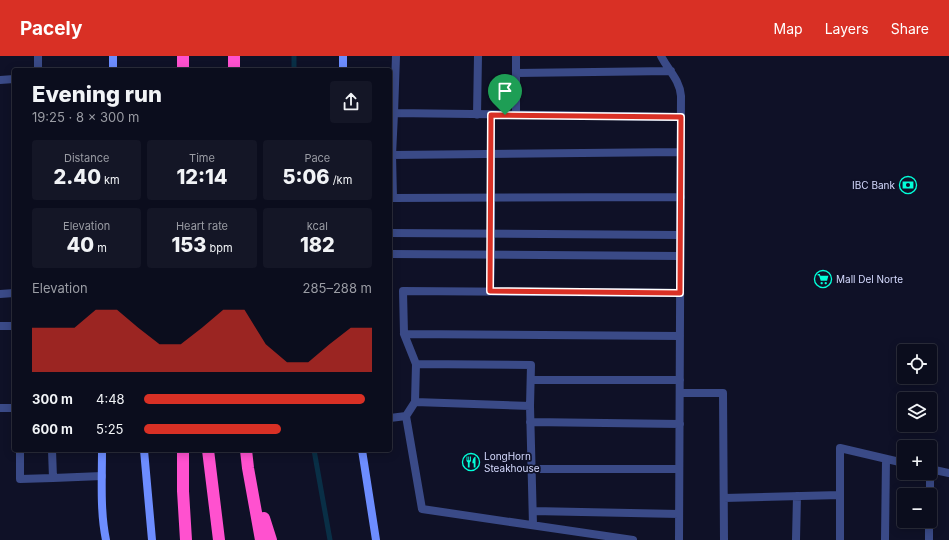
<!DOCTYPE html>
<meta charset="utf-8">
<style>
body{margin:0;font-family:Inter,sans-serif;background:#141626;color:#f1f3f6;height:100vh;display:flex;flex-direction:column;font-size:15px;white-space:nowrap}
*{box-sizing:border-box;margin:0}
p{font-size:13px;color:#9a9ca4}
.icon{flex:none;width:22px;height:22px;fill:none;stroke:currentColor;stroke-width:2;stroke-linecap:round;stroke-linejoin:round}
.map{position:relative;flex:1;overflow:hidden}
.side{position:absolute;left:12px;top:12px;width:380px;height:384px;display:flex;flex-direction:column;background:#0b0d1d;border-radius:4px;box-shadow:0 2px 10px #0003,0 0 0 1px #2b2d3b}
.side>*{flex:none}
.controls{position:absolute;left:897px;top:288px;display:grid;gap:8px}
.controls a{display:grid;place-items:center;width:40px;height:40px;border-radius:4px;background:#0b0d1d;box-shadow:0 2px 10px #0003,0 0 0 1px #2b2d3b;font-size:20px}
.pin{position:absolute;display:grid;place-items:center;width:34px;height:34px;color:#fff;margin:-41px -17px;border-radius:50% 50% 50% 0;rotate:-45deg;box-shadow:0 0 4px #0007}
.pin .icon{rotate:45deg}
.round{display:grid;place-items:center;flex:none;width:42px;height:42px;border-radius:4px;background:#141626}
.headline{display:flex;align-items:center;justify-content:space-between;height:68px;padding:0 20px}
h1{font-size:22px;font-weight:800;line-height:30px}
.metrics{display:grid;grid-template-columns:repeat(3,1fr);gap:6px;height:68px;padding:4px 20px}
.metrics div{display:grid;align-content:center;border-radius:4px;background:#141626;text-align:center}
.metrics b{font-size:20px;font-weight:800}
.metrics small{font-size:11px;font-weight:400}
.metrics p{font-size:11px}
.chart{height:112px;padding:8px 20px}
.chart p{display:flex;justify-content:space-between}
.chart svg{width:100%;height:72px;margin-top:4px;fill:#d93025;opacity:.7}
ul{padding:0 20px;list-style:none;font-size:13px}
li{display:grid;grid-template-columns:64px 48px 1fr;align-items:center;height:30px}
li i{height:10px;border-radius:5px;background:#d93025}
header{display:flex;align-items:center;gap:24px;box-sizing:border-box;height:56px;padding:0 20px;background:#d93025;color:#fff}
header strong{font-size:19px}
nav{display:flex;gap:22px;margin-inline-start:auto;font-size:14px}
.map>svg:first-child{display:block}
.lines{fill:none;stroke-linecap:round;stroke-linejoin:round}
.stream{stroke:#092f46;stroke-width:5}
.lane{stroke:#3a4a87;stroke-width:8}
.secondary{stroke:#6d8dff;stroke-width:8}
.highway{stroke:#ff51cf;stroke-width:12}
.route-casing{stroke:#fff;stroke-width:8}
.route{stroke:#d93025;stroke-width:5}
.labels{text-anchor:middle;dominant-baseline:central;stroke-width:3.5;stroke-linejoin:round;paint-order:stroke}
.poi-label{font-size:10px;fill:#d6dbff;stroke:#0f1127;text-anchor:start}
</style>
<header>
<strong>Pacely</strong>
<nav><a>Map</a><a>Layers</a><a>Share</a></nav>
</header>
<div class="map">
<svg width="949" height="484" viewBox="0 0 949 484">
<rect width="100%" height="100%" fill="#0f1127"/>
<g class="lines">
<path class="stream" d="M294,14V0
M314,394L330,484"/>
<path class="lane" d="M396,0L394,57L681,61
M516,0V59
M661,0C668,14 680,24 681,40L679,484
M38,14V0
M516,17L671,15
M0,24L14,23
M477,59L478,0
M681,96L392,99L393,142L681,141
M392,99L394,57
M390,177L680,179
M390,198L680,200
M490,235L491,198V59
M0,238L14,237
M0,270H14
M404,278L416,308
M680,280L404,278L403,235L680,237
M531,324H680
M680,337H723L724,484
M415,346L416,308L531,309L530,350
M0,352H14
M406,360L415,346L530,350L533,469
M390,362L406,360L422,453L633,484
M530,366L680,368
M20,394V423L53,422L52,394
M532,413H679
M930,413L949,417
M53,422L102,420
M840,439V484
M930,439V413
M724,442L840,439V392L904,407
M533,455L679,458
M796,484L797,440
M885,484L886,403
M929,484V465"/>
<path class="secondary" d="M113,14V0
M343,14V0
M102,394C102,424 100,455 106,484
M144,394L152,484
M362,394L376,484"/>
<path class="highway" d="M234,0V14
M183,14V0
M183,394V435L186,484
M208,394L219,484
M246,394L248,412L261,484
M264,462L271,484"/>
</g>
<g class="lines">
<g class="route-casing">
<path id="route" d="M491,59L681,61L680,237L490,235Z"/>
</g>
<use href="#route" class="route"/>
</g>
<defs>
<g id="bank-ring" transform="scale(0.9)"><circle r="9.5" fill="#0f1127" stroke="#02ffd9" stroke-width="1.5"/><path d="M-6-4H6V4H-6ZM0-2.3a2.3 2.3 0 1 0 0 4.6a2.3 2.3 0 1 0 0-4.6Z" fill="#02ffd9"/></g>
<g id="supermarket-ring" transform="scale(0.9)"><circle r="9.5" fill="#0f1127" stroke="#02ffd9" stroke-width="1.5"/><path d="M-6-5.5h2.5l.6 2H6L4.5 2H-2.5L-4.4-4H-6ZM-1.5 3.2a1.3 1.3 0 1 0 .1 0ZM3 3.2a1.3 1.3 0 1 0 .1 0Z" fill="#02ffd9"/></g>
<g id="restaurant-ring" transform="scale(0.9)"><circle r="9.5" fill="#0f1127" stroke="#02ffd9" stroke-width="1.5"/><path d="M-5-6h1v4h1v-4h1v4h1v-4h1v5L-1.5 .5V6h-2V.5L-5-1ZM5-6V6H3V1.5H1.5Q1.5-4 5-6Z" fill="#02ffd9"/></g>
</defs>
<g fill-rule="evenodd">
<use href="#bank-ring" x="908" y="129"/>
<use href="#supermarket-ring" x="823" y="223"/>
<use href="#restaurant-ring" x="471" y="406"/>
</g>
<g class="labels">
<g class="poi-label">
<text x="895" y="129" text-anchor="end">IBC Bank</text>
<text x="836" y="223">Mall Del Norte</text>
<text x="484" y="400">LongHorn<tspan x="484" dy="12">Steakhouse</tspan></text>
</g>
</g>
</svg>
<div class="controls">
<a><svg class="icon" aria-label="locate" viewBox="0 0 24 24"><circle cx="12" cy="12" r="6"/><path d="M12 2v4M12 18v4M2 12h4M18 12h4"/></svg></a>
<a><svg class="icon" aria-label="layers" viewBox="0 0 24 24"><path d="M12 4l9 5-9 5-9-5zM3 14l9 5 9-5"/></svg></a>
<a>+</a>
<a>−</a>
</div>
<div class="pin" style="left:505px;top:59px;background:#1e9e55"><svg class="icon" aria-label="arrive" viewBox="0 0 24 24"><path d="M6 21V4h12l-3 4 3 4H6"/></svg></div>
<section class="side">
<div class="headline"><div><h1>Evening run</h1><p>19:25 · 8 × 300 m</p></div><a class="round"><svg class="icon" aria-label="share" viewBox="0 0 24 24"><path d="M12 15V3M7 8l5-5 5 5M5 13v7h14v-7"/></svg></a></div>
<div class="metrics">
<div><p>Distance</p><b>2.40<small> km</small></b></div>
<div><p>Time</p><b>12:14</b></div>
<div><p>Pace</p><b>5:06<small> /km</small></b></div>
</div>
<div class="metrics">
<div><p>Elevation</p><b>40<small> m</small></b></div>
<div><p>Heart rate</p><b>153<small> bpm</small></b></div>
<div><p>kcal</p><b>182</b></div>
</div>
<div class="chart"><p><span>Elevation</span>285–288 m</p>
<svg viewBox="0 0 160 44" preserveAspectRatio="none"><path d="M0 44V17L10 17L20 17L30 6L40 6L50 17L60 27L70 27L80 17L90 6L100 6L110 27L120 38L130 38L140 27L150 17L160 17V44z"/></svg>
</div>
<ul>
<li><b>300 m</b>4:48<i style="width:97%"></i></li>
<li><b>600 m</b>5:25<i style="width:60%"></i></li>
</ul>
</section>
</div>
